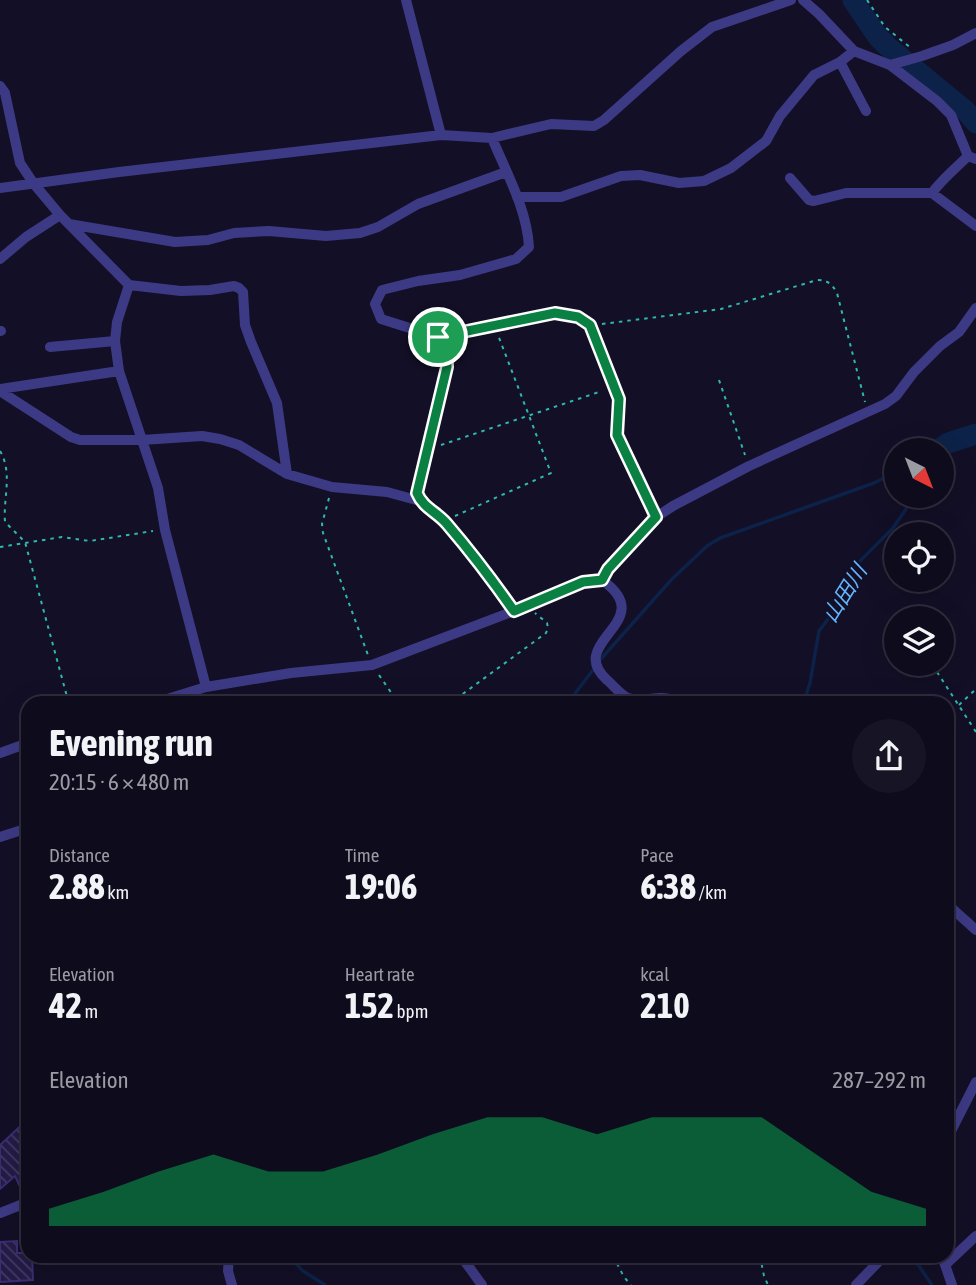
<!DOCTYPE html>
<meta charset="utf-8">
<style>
body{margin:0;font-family:"Asap Condensed","Noto Sans JP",sans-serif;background:#171425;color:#f1f3f6;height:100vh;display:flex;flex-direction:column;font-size:26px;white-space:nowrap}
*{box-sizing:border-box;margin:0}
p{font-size:23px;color:#9b9ba3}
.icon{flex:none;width:38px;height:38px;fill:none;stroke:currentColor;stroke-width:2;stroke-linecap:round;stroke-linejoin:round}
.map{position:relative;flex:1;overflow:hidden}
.side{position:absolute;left:21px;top:696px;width:933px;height:567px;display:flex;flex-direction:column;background:#0e0b1c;border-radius:21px;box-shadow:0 7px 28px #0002,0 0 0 2px #2e2b3b}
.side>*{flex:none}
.needle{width:46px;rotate:138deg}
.tools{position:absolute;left:884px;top:438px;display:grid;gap:14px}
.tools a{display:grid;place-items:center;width:70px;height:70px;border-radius:50%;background:#0e0b1c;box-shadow:0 7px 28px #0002,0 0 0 2px #2e2b3b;font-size:35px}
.pin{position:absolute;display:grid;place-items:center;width:60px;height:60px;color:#fff;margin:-30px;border:4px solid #fff;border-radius:50%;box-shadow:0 2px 7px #0007}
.round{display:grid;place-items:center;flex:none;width:74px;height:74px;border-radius:37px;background:#171425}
.summary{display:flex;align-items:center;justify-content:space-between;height:119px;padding:0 28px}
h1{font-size:38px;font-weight:700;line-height:52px}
.metrics{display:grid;grid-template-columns:repeat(3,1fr);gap:10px;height:119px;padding:7px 28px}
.metrics div{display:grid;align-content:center}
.metrics b{font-size:35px;font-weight:700}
.metrics small{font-size:19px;font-weight:400}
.metrics p{font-size:19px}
.chart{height:196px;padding:14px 28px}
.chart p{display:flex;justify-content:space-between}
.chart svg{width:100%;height:126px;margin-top:7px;fill:#0b8043;opacity:.7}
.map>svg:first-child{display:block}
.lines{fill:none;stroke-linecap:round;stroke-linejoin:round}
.stream{stroke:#0c2248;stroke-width:3.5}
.river{stroke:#0c2248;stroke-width:21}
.building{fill:url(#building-back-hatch);stroke:#3b2d73;stroke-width:2}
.path{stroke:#2fb8b0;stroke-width:2;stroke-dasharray:3.5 5;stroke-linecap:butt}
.minor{stroke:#3d3a85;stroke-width:10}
.route-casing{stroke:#fff;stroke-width:14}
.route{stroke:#0b8043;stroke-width:9}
.labels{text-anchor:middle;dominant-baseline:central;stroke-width:5;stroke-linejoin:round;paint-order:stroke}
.water-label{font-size:21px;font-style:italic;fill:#62b6ff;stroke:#130f26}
</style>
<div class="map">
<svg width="976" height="1285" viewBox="0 0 976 1285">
<defs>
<pattern id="building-back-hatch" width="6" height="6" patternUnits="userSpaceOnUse" patternTransform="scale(1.75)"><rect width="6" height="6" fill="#241b47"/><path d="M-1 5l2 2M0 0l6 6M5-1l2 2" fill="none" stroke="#433b63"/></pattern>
</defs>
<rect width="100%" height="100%" fill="#130f26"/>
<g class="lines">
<path class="stream" d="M600,660L672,579L707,546L720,538L874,483L896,472
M567,704L596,666
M803,704L810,683L819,631L835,610L852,572L860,561L893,528L906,509L912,495
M288,1256L303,1271L325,1285
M912,1256L932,1285"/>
<path class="river" d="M853,0L878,37L887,46L966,111L976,123
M938,450L948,443L976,434"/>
</g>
<path class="building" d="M28,1119V1194L24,1195L15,1176L0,1189V1145Z
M17,1241V1253H28V1256H32L33,1280L0,1282V1242Z"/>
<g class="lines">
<path class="path" d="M867,0L885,27L911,48
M602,324L721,309L817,280C828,280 832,284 837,293L865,402
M719,380L745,455
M441,445L602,391
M0,451C13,473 3,498 5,522L25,542L69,704
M329,498L322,524L323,533L368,655
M455,516L551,473L498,335
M0,547L62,537L90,541L153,531
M937,672L976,732
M379,675L399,704
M212,696L217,704
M449,704L546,633L548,628L547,623L535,613
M959,705L976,689
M613,1256L624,1277L631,1285
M760,1256L764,1276L768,1285"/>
<path class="minor" d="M406,0L441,135
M803,0L819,14L854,51L890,65L922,56L953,45L976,33
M840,62L866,111
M890,65L937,101L951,115L968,156L976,159
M0,86L5,93L20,163L34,184L60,215L26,237L0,259
M492,138C506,172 527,209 529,247L516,259L460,275L418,281L382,290L375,304L381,319L438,337L446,349L447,367L417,493C423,508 437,512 447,524C472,552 493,581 514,611
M790,178L809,200L814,201L846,193H932L976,226
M0,188L119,172L441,135L492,138L551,124L594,126L604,120L681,51L712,27L791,0
M932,193C942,179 956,168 968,156
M517,197H561L621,176L640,175L679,183L704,181L731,168L766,141L780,116L814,75L840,62L854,51
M60,215L129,285L181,291L210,290L234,286L239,288L243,292L245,325L251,342L277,403L287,474
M69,224L175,242L208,240L234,233L269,231L326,236L360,233L378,227L418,204L506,172
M129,285L117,322L115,341L119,371L158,488L165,530L206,687
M0,331H1
M438,337L555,313L578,317L590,325L619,399L617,434L656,517
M50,347L115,341
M0,389L119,371
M0,391L71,437L80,440H142L202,436L220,439L239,445L287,474L332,487L387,492L420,501
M602,580L608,569L656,517L673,506L749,466L885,404L896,396L914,372L940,346L959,332L976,308
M151,704L206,687L291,673L372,665L514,611L583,582L602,580C661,622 564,641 607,680C614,686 621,695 628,698C639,702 650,698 661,698C671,698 683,702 693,704
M0,753L28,743
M0,837L28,828
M947,904L976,930
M947,1139L976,1082
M0,1213L28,1202
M229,1256L228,1271L232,1285
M461,1256L482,1285
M942,1256L952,1285
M945,1265L976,1236
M856,1285L884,1256"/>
</g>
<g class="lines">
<g class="route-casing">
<path id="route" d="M555,313L578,317L590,325L619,399L617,435L656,517L608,569L602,580L583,582L514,611C493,581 471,552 447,524C437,512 423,508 417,493L447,367L446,349L438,337Z"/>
</g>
<use href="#route" class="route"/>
</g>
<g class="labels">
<g class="water-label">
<text transform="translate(844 593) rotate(-58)">山田川</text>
</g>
</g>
</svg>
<div class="tools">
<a><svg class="needle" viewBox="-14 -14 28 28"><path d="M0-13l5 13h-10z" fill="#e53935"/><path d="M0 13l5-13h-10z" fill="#9b9ba3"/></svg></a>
<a><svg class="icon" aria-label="locate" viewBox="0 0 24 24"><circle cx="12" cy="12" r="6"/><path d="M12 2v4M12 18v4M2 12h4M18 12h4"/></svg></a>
<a><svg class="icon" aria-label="layers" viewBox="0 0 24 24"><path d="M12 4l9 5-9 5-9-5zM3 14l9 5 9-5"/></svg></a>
</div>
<div class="pin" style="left:438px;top:337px;background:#1e9e55"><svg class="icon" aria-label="arrive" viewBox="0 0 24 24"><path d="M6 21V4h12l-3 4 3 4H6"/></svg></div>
<section class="side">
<div class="summary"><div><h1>Evening run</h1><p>20:15 · 6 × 480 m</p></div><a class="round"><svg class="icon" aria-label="share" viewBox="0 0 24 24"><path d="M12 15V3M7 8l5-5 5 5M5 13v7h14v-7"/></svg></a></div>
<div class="metrics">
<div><p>Distance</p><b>2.88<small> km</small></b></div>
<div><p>Time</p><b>19:06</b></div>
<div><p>Pace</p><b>6:38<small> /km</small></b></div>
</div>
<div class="metrics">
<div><p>Elevation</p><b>42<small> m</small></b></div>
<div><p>Heart rate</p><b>152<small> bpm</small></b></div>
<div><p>kcal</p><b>210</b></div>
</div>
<div class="chart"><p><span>Elevation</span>287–292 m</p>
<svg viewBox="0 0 160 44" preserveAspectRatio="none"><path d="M0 44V38L10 32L20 25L30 19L40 25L50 25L60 19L70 12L80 6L90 6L100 12L110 6L120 6L130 6L140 19L150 32L160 38V44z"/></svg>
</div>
</section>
</div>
